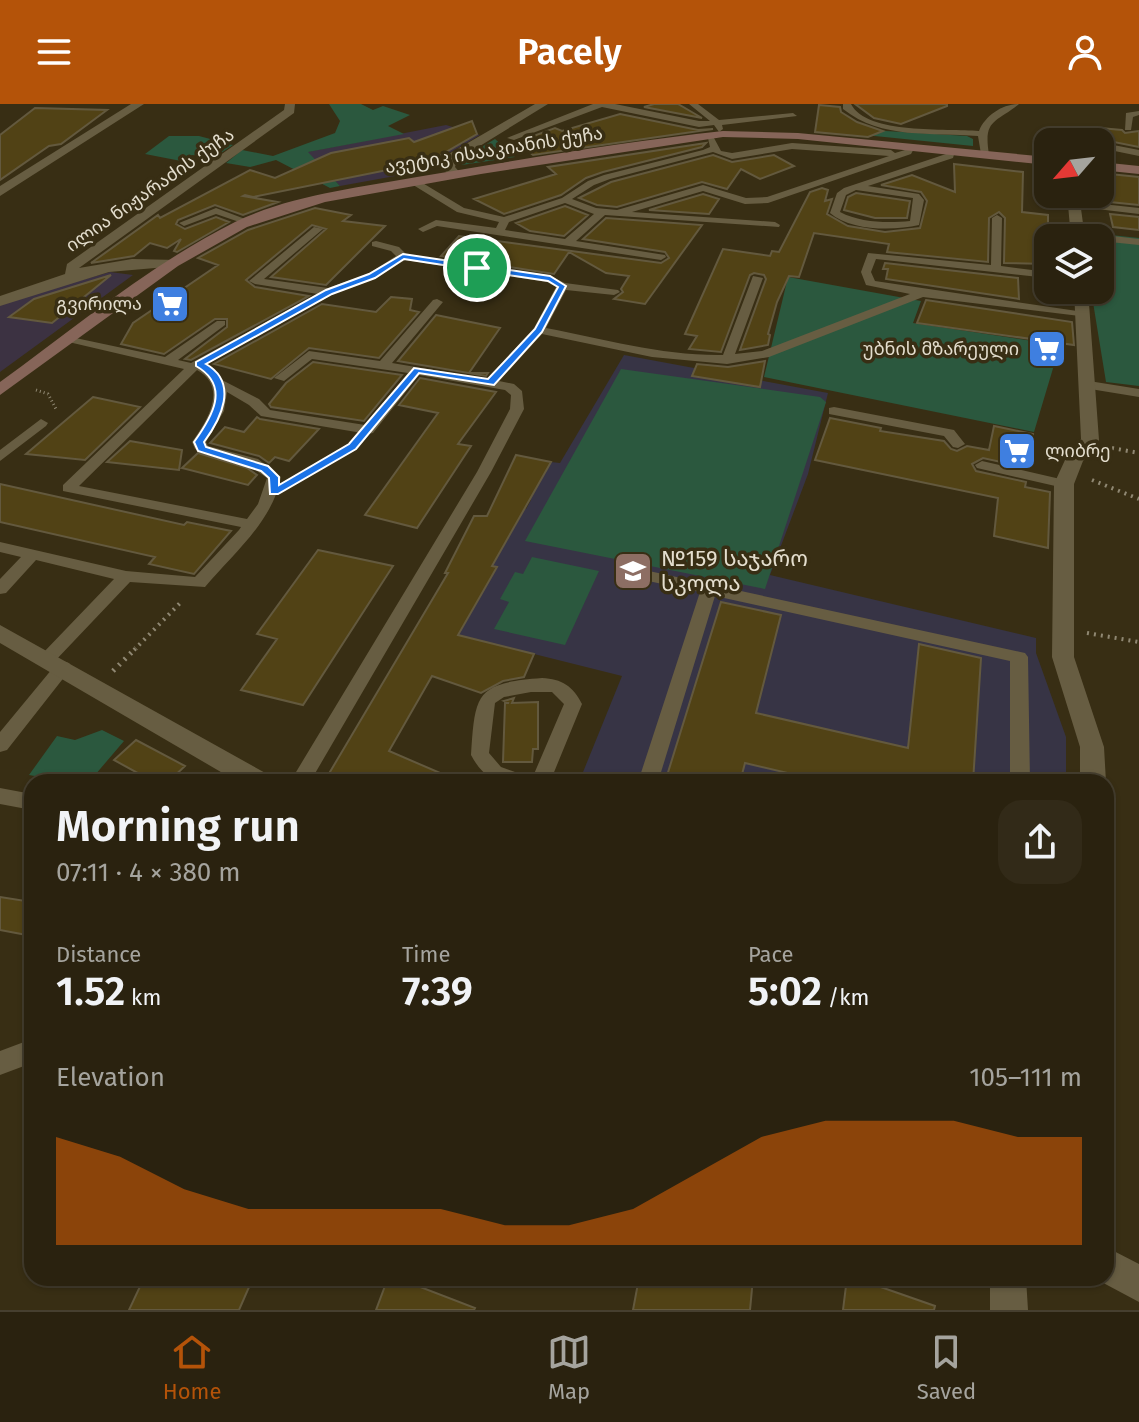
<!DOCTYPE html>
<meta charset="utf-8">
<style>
body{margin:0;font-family:"Fira Sans","Noto Sans Georgian",sans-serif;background:#322a18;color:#f1f3f6;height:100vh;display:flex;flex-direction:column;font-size:30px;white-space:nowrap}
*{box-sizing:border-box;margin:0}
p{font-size:26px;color:#a5a49e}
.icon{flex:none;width:44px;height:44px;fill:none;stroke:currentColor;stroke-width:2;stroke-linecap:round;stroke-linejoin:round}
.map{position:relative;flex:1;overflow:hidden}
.drawer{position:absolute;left:24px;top:670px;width:1090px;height:512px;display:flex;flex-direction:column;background:#2a220f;border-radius:24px;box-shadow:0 2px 6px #0004,0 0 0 2px #463f2f}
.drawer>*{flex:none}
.needle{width:52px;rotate:242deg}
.controls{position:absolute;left:1034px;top:24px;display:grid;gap:16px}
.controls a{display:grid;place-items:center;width:80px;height:80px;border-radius:16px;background:#2a220f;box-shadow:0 2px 6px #0004,0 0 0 2px #463f2f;font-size:40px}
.pin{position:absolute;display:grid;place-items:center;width:68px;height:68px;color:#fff;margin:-34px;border:4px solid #fff;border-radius:50%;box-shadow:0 2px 8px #0007}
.round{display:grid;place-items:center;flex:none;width:84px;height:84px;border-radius:24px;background:#322a18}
.head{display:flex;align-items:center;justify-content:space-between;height:136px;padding:0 32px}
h1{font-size:44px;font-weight:600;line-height:60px}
.metrics{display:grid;grid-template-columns:repeat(3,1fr);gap:12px;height:136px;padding:8px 32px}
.metrics div{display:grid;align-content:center}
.metrics b{font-size:40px;font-weight:600}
.metrics small{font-size:22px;font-weight:400}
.metrics p{font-size:22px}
.chart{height:224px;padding:16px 32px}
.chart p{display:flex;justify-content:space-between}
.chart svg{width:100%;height:144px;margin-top:8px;fill:#b45309;opacity:.7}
header{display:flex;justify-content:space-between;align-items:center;height:104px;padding:0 32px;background:#b45309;color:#fff;font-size:36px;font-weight:600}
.tabs{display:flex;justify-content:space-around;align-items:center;height:112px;border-top:2px solid #463f2f;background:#2a220f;font-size:22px;color:#a5a49e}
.tabs a{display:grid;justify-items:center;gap:4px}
.tabs .active{color:#b45309}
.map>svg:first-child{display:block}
.commercial{fill:#3c3242}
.education{fill:#373445}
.green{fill:#2b583e}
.building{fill:#514215;stroke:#63593e;stroke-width:2}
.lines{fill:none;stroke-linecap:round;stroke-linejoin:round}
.path-far2{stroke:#8f8772;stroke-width:3;stroke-dasharray:1 3;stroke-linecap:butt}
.path-far1{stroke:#8f8772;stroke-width:4;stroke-dasharray:2 5;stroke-linecap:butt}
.path{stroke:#8f8772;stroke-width:5;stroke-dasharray:2 6;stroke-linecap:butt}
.service{fill:#675d42;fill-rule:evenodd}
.minor{fill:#675d42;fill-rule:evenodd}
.tertiary{fill:#675d42;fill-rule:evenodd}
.secondary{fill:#866559;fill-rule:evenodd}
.route{fill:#1a73e8;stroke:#fff;stroke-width:2;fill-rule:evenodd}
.labels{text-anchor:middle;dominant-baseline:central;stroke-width:7;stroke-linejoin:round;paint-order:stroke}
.far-street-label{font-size:18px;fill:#e4dece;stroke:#382e14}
.far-poi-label{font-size:18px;fill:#e4dece;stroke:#382e14;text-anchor:end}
.poi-label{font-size:22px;fill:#e4dece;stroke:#382e14;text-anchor:start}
</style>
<header><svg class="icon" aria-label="menu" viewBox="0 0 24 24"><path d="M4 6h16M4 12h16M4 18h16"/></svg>Pacely<svg class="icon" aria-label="person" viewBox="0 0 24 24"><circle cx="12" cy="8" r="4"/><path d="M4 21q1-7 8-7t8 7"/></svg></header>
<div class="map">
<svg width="1139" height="1206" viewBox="0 0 1139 1206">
<rect width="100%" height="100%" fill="#382e14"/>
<path class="commercial" d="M446,21L480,31L439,55L434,65L340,82L307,48Z
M110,168L133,171L0,268V199Z"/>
<path class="education" d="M624,251L828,289L808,370L770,471L1036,534V549L1066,633V678H579L622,572L454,530L497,464L492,462L521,412L515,403L526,405L531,396L525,395L537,376H541L551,358L560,359Z"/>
<path class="green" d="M329,0H361L373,6L383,2L410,11L388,22L404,30L308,48L340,82L330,84L276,56L250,63L226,59L242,46L273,52L335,29L340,17Z
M870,26L967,32L973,35V42L865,31Z
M169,32H199L233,41L215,53L192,51L181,57L145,50Z
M495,35L515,53L462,61L460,57L465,53Z
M1082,128L1139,134V282L1106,278L1091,186H1100V134H1083Z
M788,173L921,197L913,219L1060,241L1034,328L764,273Z
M621,265L820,293L826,298L765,485L525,437Z
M532,453L599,467L565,541L494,525L509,498L500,495L515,468L523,470Z
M102,626L124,637L89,678H68L29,671L57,632L75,636Z"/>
<path class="building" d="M654,0H678L702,14L644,3Z
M855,0H947V2L901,20L874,14Z
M819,1L840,3L841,8L857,18L883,27L868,33L815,28Z
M35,4L107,6L61,40L49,42L0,76V31Z
M620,10L698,26L713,25L533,51L517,38L555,24L562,27Z
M472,17L477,30L418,64L412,61L253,93L245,91L243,92L278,98L243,111L215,101L178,116L176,120L185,125L216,113L229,118L177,148L174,147L181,135L167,144L150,139L134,152L91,159L158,111L160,114L250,66L275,74L331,49L409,34L414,38Z
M1100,24L1122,26L1125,29L1139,27V43L1104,36L1100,38Z
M706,39L702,43L603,68L586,74L561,91L504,110L474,95L556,70L548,63Z
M713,51L732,58L774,51L794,62L760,75L741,65L727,85L702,78L617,103L597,101L579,94L611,78Z
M954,60L1023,68L1022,108L1048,111V160L1004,159L1005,114L999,108L989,114L988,158L887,148L889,140L814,129L799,173L789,172L777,198L768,230L770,231L768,241L740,246L766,175L764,171L754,169L750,171L721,248L689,245L697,232L685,230L723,145L770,152L772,147L779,148L810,88L822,84L828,86L825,97L832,95L827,110L848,122L885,128L920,124L927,97L921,88L881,81L912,71L955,88Z
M1100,69L1139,73V101L1100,97Z
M856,89L910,97L907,114H875L844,106L848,93Z
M703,90L719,95L709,110L649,106Z
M565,102L588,111L564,132L530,127L516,119Z
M315,104L351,111L343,117L385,122L326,181L271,173L326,125L312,121L246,176L255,183L309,192L191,256L185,255L227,223V215H215L164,250L121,240L133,219L218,161L198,154L248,126Z
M1110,110L1139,113V126L1113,123Z
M606,114L702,121L645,200L614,195L623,188L621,185L629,172L606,169L569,148L554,170L441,152L459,132L661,159L669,154L665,148L583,135Z
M885,159L1018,174L1019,195L886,175L888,165H883Z
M111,171L52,219L9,213L34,195Z
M391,193L412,195L410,206L419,208L379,254L309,244L271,275L214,260L322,200L376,208Z
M926,196L1072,218L1074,241L917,219Z
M436,211L500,224L469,269H488L486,272L398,257Z
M765,257L760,283L692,272L697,260L728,263Z
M313,258L402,271L364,317L271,303L269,300L286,279Z
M420,274L496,288L458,340L471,342L417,424L365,411L438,309L399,301Z
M93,293L140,303L85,356L26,350Z
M257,313L260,315L319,325L289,357L275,353L269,359L259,352L210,339L225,323L244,328Z
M830,314L881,324L880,327L944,337L951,345L957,347L967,342L989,346L994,322L1033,330L1028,364L983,354L972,360L976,367L1026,378L1025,383L1050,388L1048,444L994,432L998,394L815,356Z
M130,337L182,346L179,366L107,358Z
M198,349L247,364L257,371L248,381L182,364Z
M516,351L551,358L492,462L497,463L458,531L534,550L524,573L503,577L481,589L432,572L389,647L461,678H324L448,469H445L474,412H487Z
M0,380L184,421L187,418L231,427L194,470L149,460L155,453L0,418Z
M318,446L393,462L303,601L241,586L277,535L257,530Z
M721,498L781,511L756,609L908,644L919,540L981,554L973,678H826L745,659L740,678H665Z
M514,594L512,599L538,598V645H533L532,658H503L505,599H509L504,597Z
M136,636L185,662L168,678H154L114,656Z
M0,793L32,798V832L0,826Z
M144,1174H253L239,1206H129Z
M388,1174H397L475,1204L474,1206H376Z
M639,1174H753L750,1206H633Z
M847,1174H855L935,1202L934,1206H843Z"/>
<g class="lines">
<path class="path-far2" d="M36,286L48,290L56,305"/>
<path class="path-far1" d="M1112,344L1139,349
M293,375L351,344
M1092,376L1139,395
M1087,529L1139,538
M134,546L182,497"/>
<path class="path" d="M113,567L136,544"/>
<path class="service" d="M593,0H615L699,17H710L689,0H698L719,16L793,9L797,12L722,21L723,25L719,28L714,21L699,23L602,3L514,36L507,34Z
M843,0H851C867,31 947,24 979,27C985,12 1002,0 1019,0C996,19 983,15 989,50L985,53L981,50L978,32C931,28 882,36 843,5Z
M1139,7V11L1133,13L1131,26H1125L1126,9Z
M708,34H714L721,47L732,49L792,39L891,46L895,49L905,46L908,41L915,43L911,50L768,99L745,100L703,87L632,108L775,118L780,121L779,123L605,111L576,137L665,151L666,153L661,156L437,122L423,128L418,125L436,116L496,124L499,118L457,108L410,79V75H416L464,104L504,113L562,94L588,77L604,71L703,46L710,43ZM792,45L889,52L767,93L746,94L703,81L617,106L596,104L572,95L594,81L610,75L713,48L732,55ZM565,99L594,110L565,135L505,126L509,118Z
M1103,39L1139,46V52L1100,44Z
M948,45L955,47L953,54L868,82L919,90L924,96L919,121C893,127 851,127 830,109L837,89L844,84L946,50ZM856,86L913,94L910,117C888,119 861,119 840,108L846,91Z
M1075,97L1139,104V110L1072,102V98Z
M216,104L253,118L248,121L216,110L184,122L179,119Z
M997,111L1002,114L1001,162L1048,168V174L876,155L871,168L875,177L1084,208L1088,209V213L923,193L769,253L727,260L652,253L542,230L499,277L514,280L522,287L524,305L491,368L310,678H290L477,368L510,305L511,291L505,286L419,271L373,329L368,330L261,312L249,301L227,288L224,307L206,338L208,342L258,355L281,373C273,417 233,450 205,483L130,478L54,558L48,560L39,554L42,550L114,475L36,456L6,489L0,490V475L21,453L0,448V438L126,467L195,473L239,426L241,423L63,387V381L184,265L60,236L66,232L165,253L217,217H225V221L178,256L191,259L318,190L255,180L249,177L314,123L323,125L264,175L328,184L368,170L396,152L391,147L372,142V138L376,137L399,143L406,150L550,172L565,179L618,186L620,188L614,191L566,186L546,224C604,235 663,252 723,251L753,172L763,174L735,250L762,247L910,190L866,181L861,168L868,149L991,161L992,114ZM405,156L547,178L556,183L534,224L487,275L392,259L443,198L437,195L433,196L380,257L309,247L274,274L284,277L312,255L408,269L365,321L270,306L259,295L222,276L207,260L333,190L376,174ZM197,266C228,283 208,316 192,338L195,345L248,361L267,374L258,400L247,415L79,382Z
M1078,128L1139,135V141L1100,137V134L1074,133V129Z
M1089,277L1139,285V293L1084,284V278Z
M834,303L954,326L965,340L958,344L953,343L944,332L829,310V304Z
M41,315L48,319L46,322L0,357V346Z
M982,357L1069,377L1071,380L1064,384L977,364L975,361Z
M626,462L1025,549L1028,553L1030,678H1010V557L715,492L658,678H638L700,488L620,471L618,467Z
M63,557L69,559L72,563L69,567L7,646L0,648V628L57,559Z
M542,574C562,575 573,582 582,600L550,678C514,678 490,687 471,651C475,589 476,579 542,574ZM531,588H552L564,600L531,677L529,673L501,663L489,649L495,599L504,593Z
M0,684L32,690V706L0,700Z
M32,935V959L0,971V947Z"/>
<path class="minor" d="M131,0H144L0,92V82Z
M285,0H295L294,9L79,164L132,155L178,156V162L109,168L0,202V192L65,170L67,160L284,6Z
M535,0H548L457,56L455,63L461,70L459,73H451L445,67L447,51Z
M1067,90H1079L1085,134H1071Z
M1074,186H1088L1099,336L1083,357L1074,380V553L1104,643L1106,678H1080V643L1052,553L1054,380L1065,356L1081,335Z
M990,1174H1026L1028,1206H990Z"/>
<path class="tertiary" d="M0,521L269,671L273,678H238L0,539Z
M1106,1143L1139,1160V1198L1094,1174H1106Z"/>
<path class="secondary" d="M723,27L798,29L1048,53V61L798,35L723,33L481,70L325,98L247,123L178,162L0,291V278C76,223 151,160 235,118C291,91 357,84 417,73C519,56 621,38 723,27Z
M1100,58L1139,62V70L1100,66Z"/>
</g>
<path class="route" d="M403,150L550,172L566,182L542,228L494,281L419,269L356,345L278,390H270L269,374L261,367L198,347L194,338C212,313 231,282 196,262V258L326,186L369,170ZM404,155L548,177L558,183L535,225L488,275L414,264L349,340L279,381V373L268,362L206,343L204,338C221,315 239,279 206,260L332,190L375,174Z"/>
<defs>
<g id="supermarket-square" transform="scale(2)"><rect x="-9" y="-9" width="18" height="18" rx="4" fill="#3f7fe0" stroke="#382e14"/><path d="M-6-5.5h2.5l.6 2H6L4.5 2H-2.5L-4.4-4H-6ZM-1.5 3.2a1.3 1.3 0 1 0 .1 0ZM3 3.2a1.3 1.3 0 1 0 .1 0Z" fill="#fff"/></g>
<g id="school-square" transform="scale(2)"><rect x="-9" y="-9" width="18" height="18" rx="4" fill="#8d6e63" stroke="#382e14"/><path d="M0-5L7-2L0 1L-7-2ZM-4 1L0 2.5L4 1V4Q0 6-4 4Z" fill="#fff"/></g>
</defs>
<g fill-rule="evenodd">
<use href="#supermarket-square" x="170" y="200"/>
<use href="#supermarket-square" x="1047" y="245"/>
<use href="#supermarket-square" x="1017" y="347"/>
<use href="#school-square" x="633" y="467"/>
</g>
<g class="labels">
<g class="far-street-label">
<text transform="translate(494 46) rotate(-9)">ავეტიკ ისააკიანის ქუჩა</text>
<text transform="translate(150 86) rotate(-35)">ილია ნიჟარაძის ქუჩა</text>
</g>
<g class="far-poi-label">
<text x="142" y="200">გვირილა</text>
<text x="1019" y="245">უბნის მზარეული</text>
<text x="1045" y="347" text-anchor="start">ლიბრე</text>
</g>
<g class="poi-label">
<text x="661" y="454">№159 საჯარო<tspan x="661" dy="25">სკოლა</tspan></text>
</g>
</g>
</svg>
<div class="controls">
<a><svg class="needle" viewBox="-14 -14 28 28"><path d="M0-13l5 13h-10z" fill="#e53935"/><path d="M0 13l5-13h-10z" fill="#a5a49e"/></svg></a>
<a><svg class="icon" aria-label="layers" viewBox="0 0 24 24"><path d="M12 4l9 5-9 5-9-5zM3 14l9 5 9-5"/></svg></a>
</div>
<div class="pin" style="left:477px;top:164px;background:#1e9e55"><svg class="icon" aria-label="arrive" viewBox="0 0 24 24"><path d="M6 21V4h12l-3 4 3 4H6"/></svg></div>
<section class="drawer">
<div class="head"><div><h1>Morning run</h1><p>07:11 · 4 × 380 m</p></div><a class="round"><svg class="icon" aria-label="share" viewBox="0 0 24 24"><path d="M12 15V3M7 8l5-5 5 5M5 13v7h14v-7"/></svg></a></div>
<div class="metrics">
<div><p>Distance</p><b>1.52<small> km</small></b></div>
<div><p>Time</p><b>7:39</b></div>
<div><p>Pace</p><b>5:02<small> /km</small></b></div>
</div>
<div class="chart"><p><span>Elevation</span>105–111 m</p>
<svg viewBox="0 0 160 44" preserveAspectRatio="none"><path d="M0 44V11L10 17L20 27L30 33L40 33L50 33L60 33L70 38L80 38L90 33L100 22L110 11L120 6L130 6L140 6L150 11L160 11V44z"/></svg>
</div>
</section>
</div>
<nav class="tabs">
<a class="active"><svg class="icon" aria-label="home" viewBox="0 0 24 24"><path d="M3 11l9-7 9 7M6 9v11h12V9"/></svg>Home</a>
<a><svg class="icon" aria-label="map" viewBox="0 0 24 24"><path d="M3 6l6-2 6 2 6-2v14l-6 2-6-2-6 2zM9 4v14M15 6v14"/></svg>Map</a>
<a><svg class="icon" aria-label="saved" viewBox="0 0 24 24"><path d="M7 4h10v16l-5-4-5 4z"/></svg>Saved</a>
</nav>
